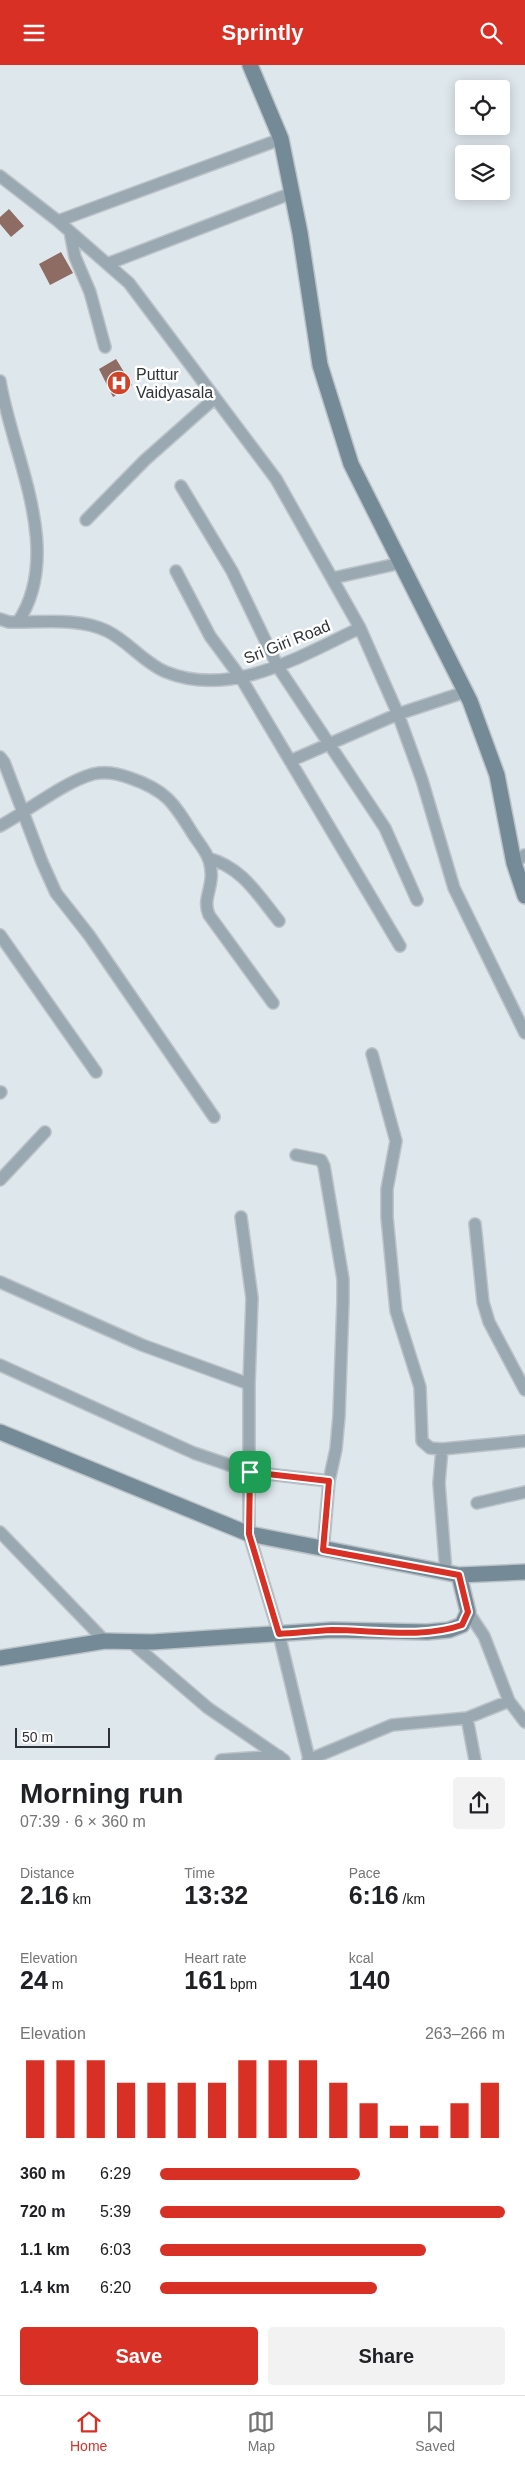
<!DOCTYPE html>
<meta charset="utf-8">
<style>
body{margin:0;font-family:Arial,sans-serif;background:#f2f2f2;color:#202124;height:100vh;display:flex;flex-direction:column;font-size:19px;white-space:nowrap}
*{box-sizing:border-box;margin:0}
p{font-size:16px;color:#757577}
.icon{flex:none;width:28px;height:28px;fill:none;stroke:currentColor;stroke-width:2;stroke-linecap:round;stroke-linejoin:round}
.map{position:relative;height:1695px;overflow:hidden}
.sheet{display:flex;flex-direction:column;background:#fff;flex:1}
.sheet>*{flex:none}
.buttons{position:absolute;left:455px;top:15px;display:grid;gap:10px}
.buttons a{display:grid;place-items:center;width:55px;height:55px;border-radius:5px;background:#fff;box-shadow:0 2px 12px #0003;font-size:25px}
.scale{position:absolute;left:15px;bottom:12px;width:95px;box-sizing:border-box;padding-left:5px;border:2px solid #303336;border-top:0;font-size:14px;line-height:18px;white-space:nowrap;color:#303336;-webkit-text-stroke:4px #fff;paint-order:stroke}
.pin{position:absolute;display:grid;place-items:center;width:42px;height:42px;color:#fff;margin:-21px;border-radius:10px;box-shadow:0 2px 8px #0006}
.round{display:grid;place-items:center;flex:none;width:52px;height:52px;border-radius:5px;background:#f2f2f2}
.headline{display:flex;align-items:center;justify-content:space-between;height:85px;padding:0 20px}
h1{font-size:28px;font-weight:700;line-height:38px}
.figures{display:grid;grid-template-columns:repeat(3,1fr);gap:8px;height:85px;padding:5px 20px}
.figures div{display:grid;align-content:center}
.figures b{font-size:25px;font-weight:700}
.figures small{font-size:14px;font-weight:400}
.figures p{font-size:14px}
.chart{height:140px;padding:10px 20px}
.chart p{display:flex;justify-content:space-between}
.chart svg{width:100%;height:90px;margin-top:5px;stroke:#d93025;stroke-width:6}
.cta{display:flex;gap:10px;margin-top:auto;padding:10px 20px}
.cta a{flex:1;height:58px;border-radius:5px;background:#d93025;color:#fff;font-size:20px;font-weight:700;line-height:58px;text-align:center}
.cta a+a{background:#f2f2f2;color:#202124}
ul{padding:0 20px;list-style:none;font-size:16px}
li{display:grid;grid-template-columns:80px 60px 1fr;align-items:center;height:38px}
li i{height:12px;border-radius:6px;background:#d93025}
header{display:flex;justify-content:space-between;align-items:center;height:65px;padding:0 20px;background:#d93025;color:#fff;font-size:22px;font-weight:700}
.menu{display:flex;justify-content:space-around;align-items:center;height:70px;border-top:1px solid #e0e0e0;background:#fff;font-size:14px;color:#757577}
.menu a{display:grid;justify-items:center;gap:2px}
.menu .on{color:#d93025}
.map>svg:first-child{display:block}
.building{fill:#8e6b63}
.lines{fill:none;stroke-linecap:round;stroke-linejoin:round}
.street-casing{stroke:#bbc3c8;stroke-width:14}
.secondary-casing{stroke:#bbc3c8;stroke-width:18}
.street{stroke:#9aa8b1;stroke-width:11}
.secondary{stroke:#758a97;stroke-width:15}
.route-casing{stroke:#fff;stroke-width:10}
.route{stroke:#d93025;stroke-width:6}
.labels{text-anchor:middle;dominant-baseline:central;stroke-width:5;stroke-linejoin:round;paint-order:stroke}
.poi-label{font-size:16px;fill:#303336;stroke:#fff;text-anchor:start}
.street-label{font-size:16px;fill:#303336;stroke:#fff}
</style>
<header><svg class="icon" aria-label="menu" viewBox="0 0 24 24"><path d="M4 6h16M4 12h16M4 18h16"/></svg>Sprintly<svg class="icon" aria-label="search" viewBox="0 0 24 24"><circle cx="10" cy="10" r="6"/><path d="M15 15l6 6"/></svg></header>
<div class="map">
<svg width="525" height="1695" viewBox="0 0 525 1695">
<rect width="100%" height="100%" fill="#dee7ec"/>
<path class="building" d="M9,144L24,161L11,172L0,159V152Z
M61,187L73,208L50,220L39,199Z
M116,294L132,320L113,332L99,304Z"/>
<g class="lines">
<g class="street-casing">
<path id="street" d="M0,111L58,156L129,218L276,414L360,563L398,649L422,715L454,823L525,968
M58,156L281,74
M70,167L75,192L90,227L105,282
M107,199L292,128
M0,316C12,390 65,486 18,557
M181,421L232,506L278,602L385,763L417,835
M86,455L145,395L215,333
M176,506L210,571L241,613L400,881
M333,513L401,498
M0,554L9,557C41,558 78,552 107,566C128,576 144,598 166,607C232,634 302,590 360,563
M0,692L4,697L42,797L56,828L89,870L214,1052
M290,696L398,649L465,627
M0,761C28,746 64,717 93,709C106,706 117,708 130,713C166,725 174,738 193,769C198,777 206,786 209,795C217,820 201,832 209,850L273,938
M208,793C243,803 257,829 279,856
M514,798L525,790
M0,870L96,1007
M372,989L396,1076L387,1124V1152L396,1246L420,1322L422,1376L430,1383L442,1384L525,1376
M0,1028L1,1027
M296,1090L321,1095L324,1101L343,1214V1236L339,1351L336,1384L329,1416L323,1485
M0,1115L45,1067
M241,1152L252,1233L249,1319V1469L279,1569L309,1694
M475,1159L483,1237L489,1257L525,1325
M0,1217L142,1280L249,1319
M0,1300L194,1388L250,1407L329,1416
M442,1384L439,1418L446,1508
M477,1438L525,1427
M0,1467L105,1576
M468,1547L484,1571L509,1636L525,1657
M131,1577L208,1643L284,1695
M467,1653L475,1695
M221,1695L279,1691
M308,1695L392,1660L467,1653L509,1636"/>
</g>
<g class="secondary-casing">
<path id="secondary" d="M250,0L281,74L300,168L320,300L351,399L470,636L497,710L514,798L525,831
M0,1367L249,1469L459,1510L525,1507
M0,1593L105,1576L152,1577L332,1565L427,1567L449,1565L462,1560L468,1547L459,1510"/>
</g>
<use href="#street" class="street"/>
<use href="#secondary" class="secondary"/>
</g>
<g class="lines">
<g class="route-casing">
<path id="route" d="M250,1407L329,1416L323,1485L459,1510L468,1547L462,1560C422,1574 374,1565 332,1565C314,1566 296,1568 279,1569L249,1469Z"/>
</g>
<use href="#route" class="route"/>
</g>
<defs>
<g id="hospital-disc" transform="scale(1.25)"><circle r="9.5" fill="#cf442a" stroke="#fff"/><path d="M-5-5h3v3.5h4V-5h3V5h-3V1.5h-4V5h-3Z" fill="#fff"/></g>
</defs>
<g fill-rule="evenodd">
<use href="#hospital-disc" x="119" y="318"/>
</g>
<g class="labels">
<g class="poi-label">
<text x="136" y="309">Puttur<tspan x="136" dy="18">Vaidyasala</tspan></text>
</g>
<g class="street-label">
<text transform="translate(287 577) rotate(-22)">Sri Giri Road</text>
</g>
</g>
</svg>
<div class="buttons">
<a><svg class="icon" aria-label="locate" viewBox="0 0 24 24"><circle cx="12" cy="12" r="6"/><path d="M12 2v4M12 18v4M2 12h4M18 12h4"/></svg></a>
<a><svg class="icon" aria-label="layers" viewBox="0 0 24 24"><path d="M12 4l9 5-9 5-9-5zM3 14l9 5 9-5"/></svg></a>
</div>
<div class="scale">50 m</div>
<div class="pin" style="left:250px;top:1407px;background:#1e9e55"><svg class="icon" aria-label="arrive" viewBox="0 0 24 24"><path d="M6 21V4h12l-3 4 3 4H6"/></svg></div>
</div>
<section class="sheet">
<div class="headline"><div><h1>Morning run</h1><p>07:39 · 6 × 360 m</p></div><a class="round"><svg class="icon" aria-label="share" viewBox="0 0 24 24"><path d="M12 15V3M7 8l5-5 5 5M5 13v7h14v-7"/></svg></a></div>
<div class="figures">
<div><p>Distance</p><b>2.16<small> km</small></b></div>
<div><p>Time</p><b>13:32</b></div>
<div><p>Pace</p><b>6:16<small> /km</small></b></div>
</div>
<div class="figures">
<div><p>Elevation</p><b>24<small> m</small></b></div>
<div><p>Heart rate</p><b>161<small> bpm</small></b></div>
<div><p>kcal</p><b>140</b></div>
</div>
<div class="chart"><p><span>Elevation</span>263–266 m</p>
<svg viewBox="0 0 160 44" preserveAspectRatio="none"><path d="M5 44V6M15 44V6M25 44V6M35 44V17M45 44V17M55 44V17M65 44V17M75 44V6M85 44V6M95 44V6M105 44V17M115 44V27M125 44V38M135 44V38M145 44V27M155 44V17"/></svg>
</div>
<ul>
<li><b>360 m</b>6:29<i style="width:58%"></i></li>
<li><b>720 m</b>5:39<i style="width:100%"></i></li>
<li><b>1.1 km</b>6:03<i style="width:77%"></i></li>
<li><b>1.4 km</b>6:20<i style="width:63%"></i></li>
</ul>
<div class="cta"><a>Save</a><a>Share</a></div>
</section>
<nav class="menu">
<a class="on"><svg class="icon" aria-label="home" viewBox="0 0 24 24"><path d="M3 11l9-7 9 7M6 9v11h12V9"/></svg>Home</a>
<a><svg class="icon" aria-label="map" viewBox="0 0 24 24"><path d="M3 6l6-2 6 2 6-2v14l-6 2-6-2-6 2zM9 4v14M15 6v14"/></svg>Map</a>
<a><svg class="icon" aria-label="saved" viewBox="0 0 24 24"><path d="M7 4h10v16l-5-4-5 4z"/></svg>Saved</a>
</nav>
